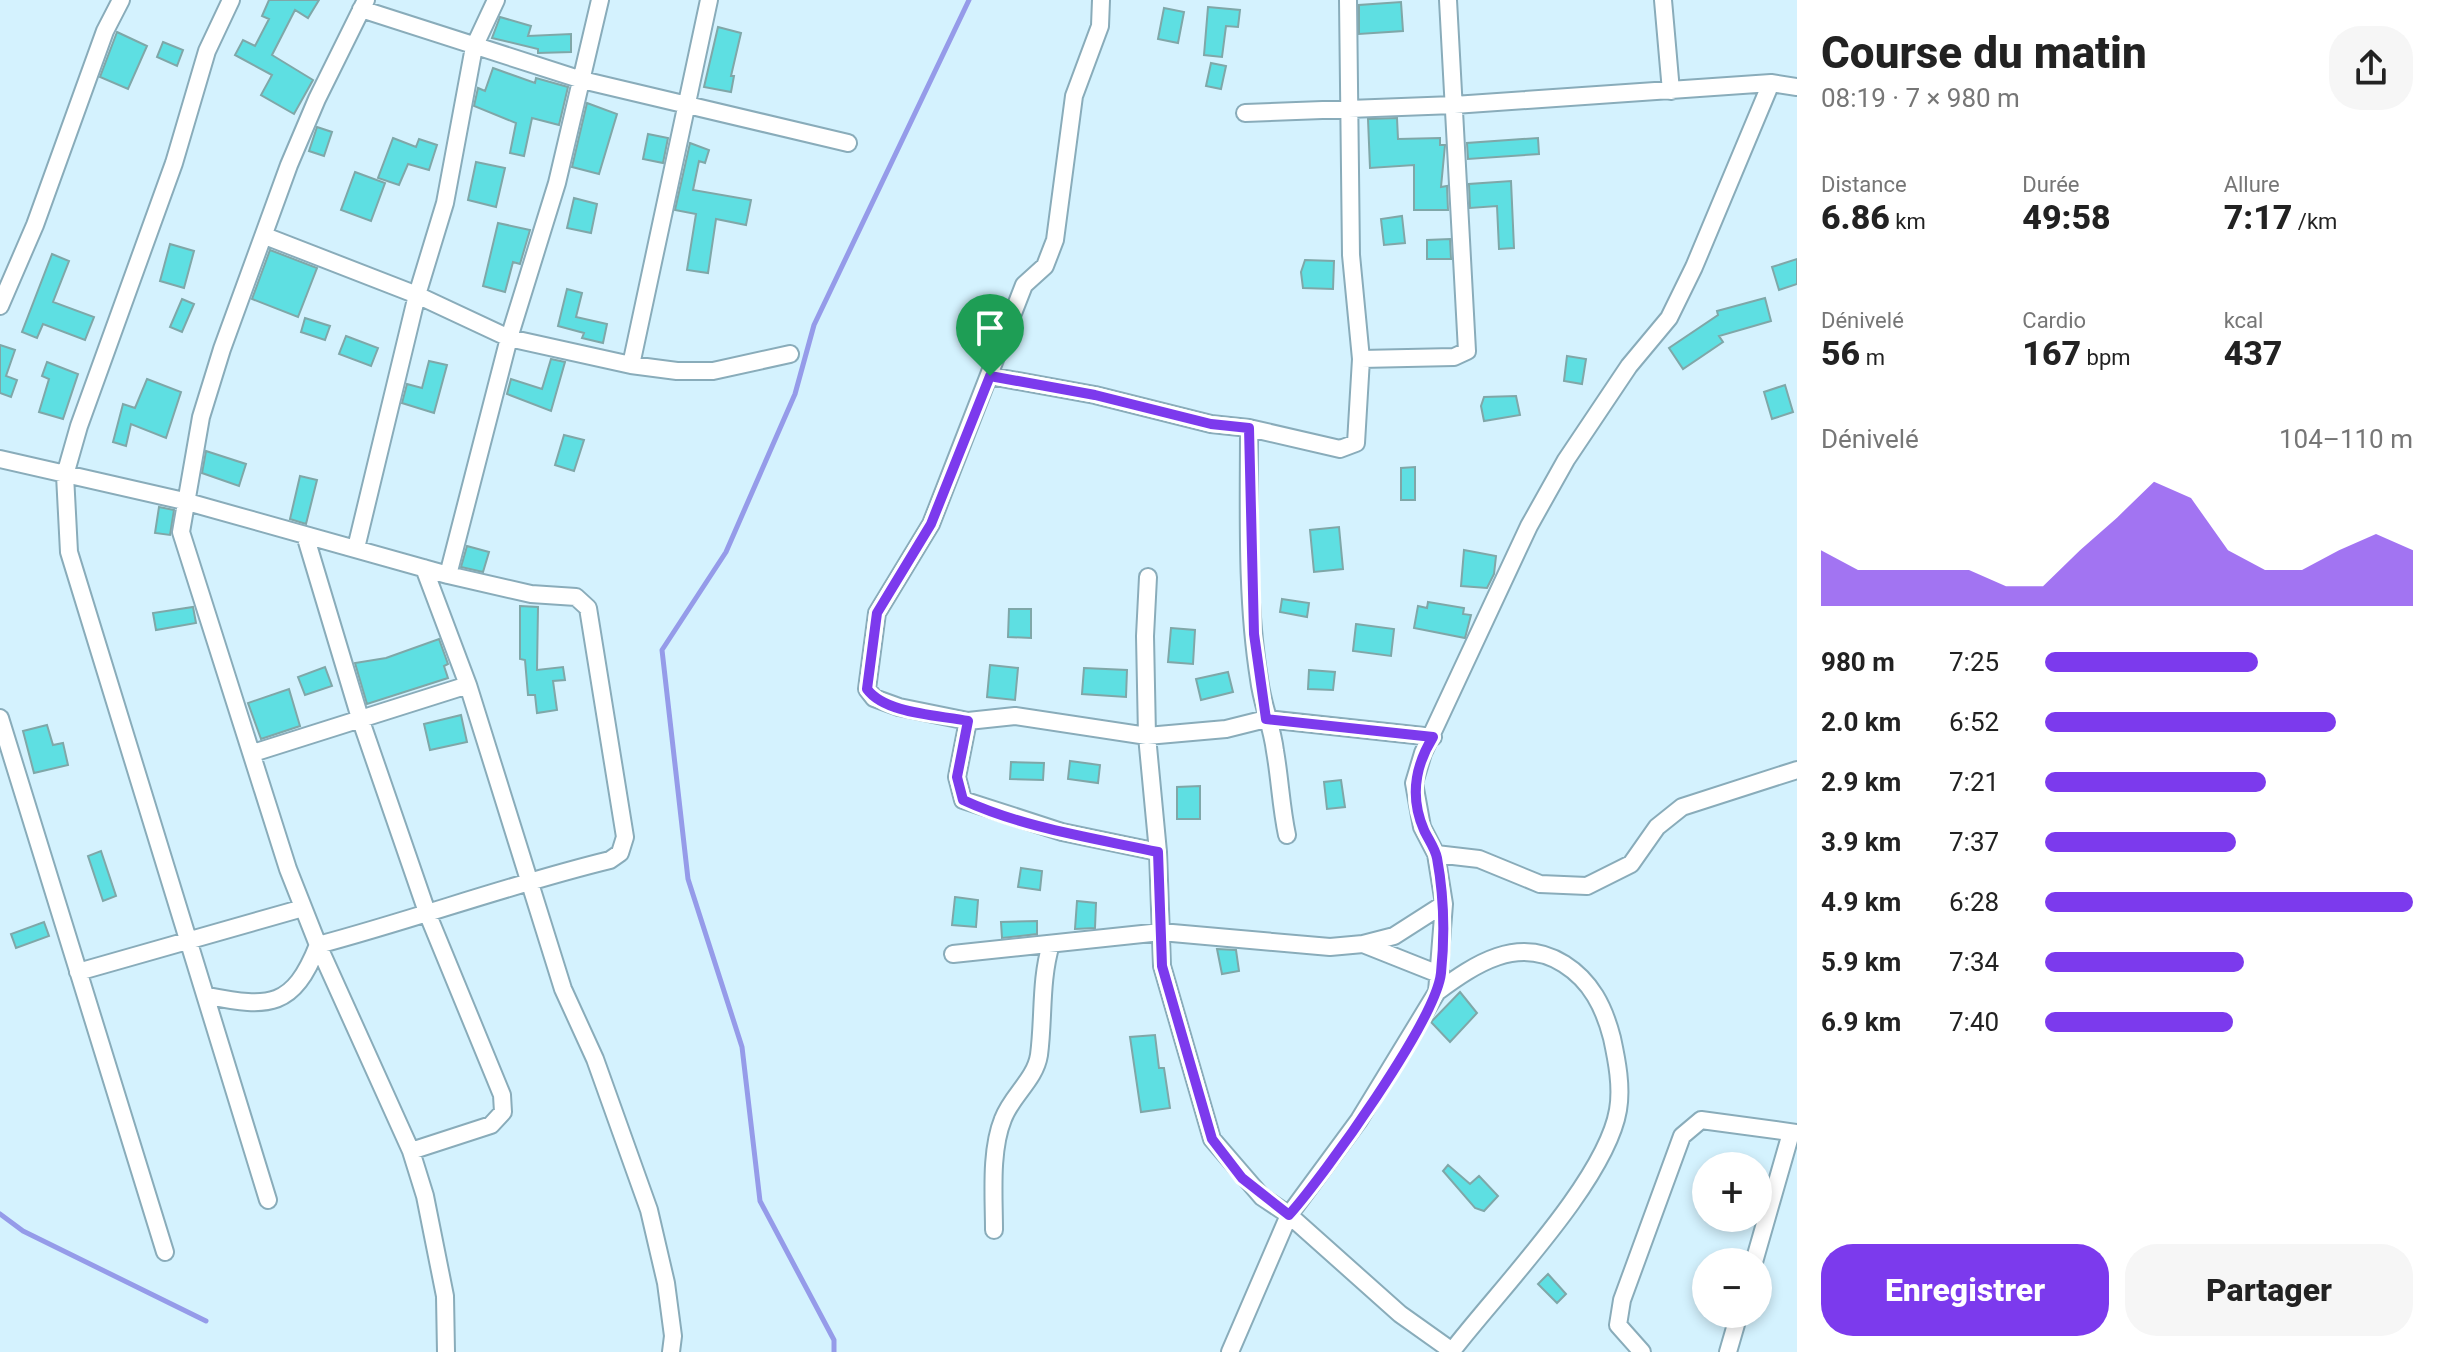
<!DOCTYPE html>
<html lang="fr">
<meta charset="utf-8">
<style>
body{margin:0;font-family:Roboto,sans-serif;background:#f6f6f6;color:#222;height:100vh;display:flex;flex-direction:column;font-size:30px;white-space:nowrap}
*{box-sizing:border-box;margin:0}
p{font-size:26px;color:#767676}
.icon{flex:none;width:44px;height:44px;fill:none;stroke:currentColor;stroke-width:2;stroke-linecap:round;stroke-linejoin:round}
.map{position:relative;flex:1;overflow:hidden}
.sheet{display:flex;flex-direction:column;background:#fff;width:640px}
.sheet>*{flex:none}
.controls{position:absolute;left:1692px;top:1152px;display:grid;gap:16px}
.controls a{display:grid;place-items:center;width:80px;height:80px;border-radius:50%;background:#fff;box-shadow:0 4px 12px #0003;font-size:40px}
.pin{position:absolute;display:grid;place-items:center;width:68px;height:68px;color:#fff;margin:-82px -34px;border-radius:50% 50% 50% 0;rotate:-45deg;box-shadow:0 0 8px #0007}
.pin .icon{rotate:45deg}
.round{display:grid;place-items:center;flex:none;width:84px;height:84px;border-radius:32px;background:#f6f6f6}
.overview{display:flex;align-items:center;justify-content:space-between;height:136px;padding:0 24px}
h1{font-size:44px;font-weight:800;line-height:60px}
.metrics{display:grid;grid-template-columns:repeat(3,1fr);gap:12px;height:136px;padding:8px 24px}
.metrics div{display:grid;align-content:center}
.metrics b{font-size:34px;font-weight:800}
.metrics small{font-size:22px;font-weight:400}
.metrics p{font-size:22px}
.chart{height:224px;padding:16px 24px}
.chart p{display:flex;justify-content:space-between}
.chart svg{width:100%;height:144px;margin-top:8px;fill:#7c3aed;opacity:.7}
.action{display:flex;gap:16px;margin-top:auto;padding:16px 24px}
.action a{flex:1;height:92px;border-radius:32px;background:#7c3aed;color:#fff;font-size:32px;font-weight:800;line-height:92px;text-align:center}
.action a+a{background:#f6f6f6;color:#222}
ul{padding:0 24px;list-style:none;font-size:26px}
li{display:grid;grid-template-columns:128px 96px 1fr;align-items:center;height:60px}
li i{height:20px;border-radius:10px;background:#7c3aed}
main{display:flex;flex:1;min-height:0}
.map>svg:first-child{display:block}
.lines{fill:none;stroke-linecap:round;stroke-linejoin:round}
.stream{stroke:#959be9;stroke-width:5}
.building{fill:#5edfe2;stroke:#7fa7a8;stroke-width:2}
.minor-casing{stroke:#89acba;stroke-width:20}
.minor{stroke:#fff;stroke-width:16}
.route-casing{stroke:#fff;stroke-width:16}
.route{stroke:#7c3aed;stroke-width:10}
</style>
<main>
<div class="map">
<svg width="1797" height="1352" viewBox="0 0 1797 1352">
<rect width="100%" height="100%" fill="#d4f2fe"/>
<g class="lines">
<path class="stream" d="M0,1214L23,1231L206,1321
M834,1352V1340L760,1201L742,1047L688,879L662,650L726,552L795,394L814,325L969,0"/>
</g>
<path class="building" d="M269,0H319L308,18L295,10L272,55L313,80L294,114L261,95L272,75L235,55L243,40L255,46L269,19L262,16Z
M1401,2L1403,31L1359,34V5Z
M1208,7L1240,10L1238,27L1226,26L1222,57L1204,55Z
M1164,8L1184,12L1178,43L1158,39Z
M500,17L531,26L528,36L571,34V52L538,53V49L492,38Z
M718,27L741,33L731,76H734L731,92L704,87Z
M117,32L147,46L128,89L100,77Z
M163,42L183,50L177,66L157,57Z
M1211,63L1226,66L1221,89L1206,86Z
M493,68L535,83L536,78L568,87L559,125L532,118L524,156L510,153L516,123L474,106L478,88L485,91Z
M587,103L617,114L599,174L572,167Z
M1397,118L1398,139L1440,138V145H1445L1441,187L1447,186L1448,210H1414V165L1370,168L1368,119Z
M317,127L332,132L324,156L309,151Z
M648,134L668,138L663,163L643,159Z
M393,138L416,147L419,139L437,145L429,170L408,164L399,185L378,178Z
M1538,138L1539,154L1468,159L1467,143Z
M690,143L709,150L705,163L699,161L693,190L751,200L746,225L716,219L708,273L687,270L696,214L675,210Z
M476,162L505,168L496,207L468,200Z
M355,172L385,183L371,221L341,210Z
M1511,181L1514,248L1499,249L1497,206L1470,208L1469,184Z
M574,198L597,204L591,233L567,228Z
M1402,216L1405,243L1384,245L1381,219Z
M498,223L530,230L520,264L513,262L505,292L483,286Z
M1450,239L1451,259H1427V240Z
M170,244L194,251L184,288L160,281Z
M270,250L317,268L298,317L252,299Z
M52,254L69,261L53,302L94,317L85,340L43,324L37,338L22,332Z
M1797,259V284L1779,290L1772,267Z
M1305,260L1334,261L1333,289L1303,288L1301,272Z
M567,289L582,293L576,317L607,324L603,343L582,338L584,333L558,326Z
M1765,298L1771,321L1719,336L1723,342L1683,369L1669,348L1718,315L1717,311Z
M182,299L194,304L182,332L170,327Z
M305,318L330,326L325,340L301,332Z
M346,336L378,348L371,366L339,354Z
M0,345L15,350L6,376L17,380L11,397L0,393Z
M1567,356L1586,359L1582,384L1564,381Z
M551,359L565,362L551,411L507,394L511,379L542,389Z
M429,361L447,365L434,413L402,403L407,384L422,388Z
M47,362L78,374L63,419L39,412L49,379L42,376Z
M147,379L181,392L166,438L131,424L126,446L113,442L123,404L135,408Z
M1785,385L1793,412L1772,419L1764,392Z
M1516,396L1520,415L1484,421L1481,406L1484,397Z
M564,435L584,440L574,471L555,465Z
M206,451L246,464L239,486L202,473Z
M1415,467V500H1401V468Z
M300,476L317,480L306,524L290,519Z
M159,507L174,510L170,535L155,533Z
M1339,527L1343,569L1314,572L1310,530Z
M467,546L489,552L483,572L461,567Z
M1464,550L1496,556L1494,574L1487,588L1461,586Z
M1282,599L1309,603L1307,617L1280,612Z
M1428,602L1464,608L1463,614L1471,615L1465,638L1414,628L1418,606L1427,608Z
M520,606L538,607L537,670L563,667L565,680L553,681L557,710L537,713L535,695H528L525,660L520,659Z
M193,607L196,623L156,630L153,613Z
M1009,609H1031V638L1008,637Z
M1356,624L1394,629L1391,656L1353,651Z
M1171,628L1195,630L1193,664L1168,662Z
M439,639L448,664L444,666L448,678L367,704L355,663L386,658Z
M990,665L1018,668L1015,700L987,697Z
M325,667L332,686L305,695L298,677Z
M1084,668L1127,670L1126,697L1082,694Z
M1309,670L1335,672L1333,690L1308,689Z
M1228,672L1233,692L1201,700L1196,679Z
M289,689L300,726L261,739L248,703Z
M461,715L467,742L430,750L424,724Z
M47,725L53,745L63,743L68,765L34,773L23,731Z
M1070,761L1100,765L1098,783L1068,779Z
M1011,762L1044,763L1043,780L1010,779Z
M1341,780L1345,807L1327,809L1324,782Z
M1200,786V819H1177V787Z
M101,851L116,896L103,901L88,856Z
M1021,868L1042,871L1040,890L1018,887Z
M955,897L978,900L976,927L952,925Z
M1077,901L1096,903L1095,928L1075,929Z
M1037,921V934L1002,938L1001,922Z
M44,922L49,936L16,948L11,934Z
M1217,949L1236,950L1239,971L1222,974Z
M1460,992L1477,1013L1450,1042L1431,1022Z
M1155,1035L1159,1068H1164L1170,1108L1141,1112L1130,1037Z
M1448,1165L1470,1184L1479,1176L1498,1196L1484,1211L1475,1208L1443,1171Z
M1548,1274L1566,1294L1557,1303L1538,1284Z"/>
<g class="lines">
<g class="minor-casing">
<path id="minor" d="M231,0L207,51L174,163L79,426L65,475L69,552L268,1200
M366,0L317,99L289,165L222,349L201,417L181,532L288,869L318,945L411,1151L425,1196L445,1296L446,1352
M1101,0L1100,26L1074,96L1055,240L1045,266L1024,285L931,524L877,613L867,689L874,698L899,707L968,721L1015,716L1147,736L1226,729L1266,719L1433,737
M1663,0L1671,91
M361,9L582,80L848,143
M1245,113L1454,105L1771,83L1797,87
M265,236L417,295L509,338L631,365L677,371H713L790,354
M0,306L35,225L105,31L121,0
M1361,359L1454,357L1467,351L1448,0
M631,365L709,0
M990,376L1095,395L1211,424L1249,428L1340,449L1356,443L1361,359L1351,255L1348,0
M1249,428C1249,511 1246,597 1259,679C1262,704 1272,726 1275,751C1280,779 1281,807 1287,835
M0,459L184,501L448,575L531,594L576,597L588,608L625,837L620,853L610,860C511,884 416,919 318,945C293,1008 270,1008 208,996
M305,535L360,718L428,915L502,1095L503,1112L491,1125L411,1151
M356,548L417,295L445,203L474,47L496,0
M424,568L468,685L563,989L595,1059L649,1210L666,1283L673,1336L671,1352
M448,575L509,338L557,183L600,0
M1148,577L1145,636L1147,736L1158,852L1162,966L1212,1139L1262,1197L1289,1215L1400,1314L1452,1351C1497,1292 1606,1181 1618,1110C1622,1087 1617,1061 1612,1038C1604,1007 1591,981 1564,964C1518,935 1475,964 1437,992
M0,718L165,1252
M968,721L957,777L963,800L1062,832L1158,852
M253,753L468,685
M1436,854L1479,859L1540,884L1587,886L1631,864L1657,827L1682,807L1797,770
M1363,944L1441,975
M953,954L1161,932L1330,947L1363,944L1394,936L1444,904
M78,972L303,908
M994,1230C994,1196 990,1151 1003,1119C1012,1095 1035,1080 1039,1055C1044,1017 1040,981 1051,944
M1754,1262L1791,1133
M1230,1352L1289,1215L1359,1120L1437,992L1444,904L1436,854L1422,827L1414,783L1423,753L1529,526L1566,460L1629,366L1669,318L1694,267L1771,83
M1642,1352L1618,1325L1622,1300L1682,1136L1701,1120L1797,1133
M1728,1352L1739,1314"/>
</g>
<use href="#minor" class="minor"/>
</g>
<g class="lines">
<g class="route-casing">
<path id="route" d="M990,376L1095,395L1211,424L1249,428L1254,634L1266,719L1433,737C1415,766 1410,798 1424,830C1428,839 1435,848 1437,858C1444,896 1445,934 1441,973C1436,1020 1324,1176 1289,1215L1242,1178L1212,1139L1162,966L1158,852C1093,838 1024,828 963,800L957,777L968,721C939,715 885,714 867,689L877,613L931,524Z"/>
</g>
<use href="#route" class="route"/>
</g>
</svg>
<div class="controls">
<a>+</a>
<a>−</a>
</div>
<div class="pin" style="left:990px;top:376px;background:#1e9e55"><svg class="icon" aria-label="arrive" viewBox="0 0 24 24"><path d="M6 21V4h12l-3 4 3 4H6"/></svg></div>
</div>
<section class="sheet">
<div class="overview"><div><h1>Course du matin</h1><p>08:19 · 7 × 980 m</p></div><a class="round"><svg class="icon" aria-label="share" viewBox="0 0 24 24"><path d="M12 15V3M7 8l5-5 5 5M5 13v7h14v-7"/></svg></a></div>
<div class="metrics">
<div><p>Distance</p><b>6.86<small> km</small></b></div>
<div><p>Durée</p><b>49:58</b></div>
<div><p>Allure</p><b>7:17<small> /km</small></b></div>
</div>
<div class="metrics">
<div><p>Dénivelé</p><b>56<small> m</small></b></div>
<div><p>Cardio</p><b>167<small> bpm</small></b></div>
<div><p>kcal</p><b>437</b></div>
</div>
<div class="chart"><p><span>Dénivelé</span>104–110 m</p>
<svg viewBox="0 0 160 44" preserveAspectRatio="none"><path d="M0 44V27L10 33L20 33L30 33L40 33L50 38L60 38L70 27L80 17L90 6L100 11L110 27L120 33L130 33L140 27L150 22L160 27V44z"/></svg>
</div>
<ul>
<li><b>980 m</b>7:25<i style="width:58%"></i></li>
<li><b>2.0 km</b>6:52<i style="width:79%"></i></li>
<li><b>2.9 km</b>7:21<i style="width:60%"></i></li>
<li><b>3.9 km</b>7:37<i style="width:52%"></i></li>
<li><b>4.9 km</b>6:28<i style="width:100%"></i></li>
<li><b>5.9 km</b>7:34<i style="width:54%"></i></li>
<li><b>6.9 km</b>7:40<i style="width:51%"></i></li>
</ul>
<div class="action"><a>Enregistrer</a><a>Partager</a></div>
</section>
</main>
